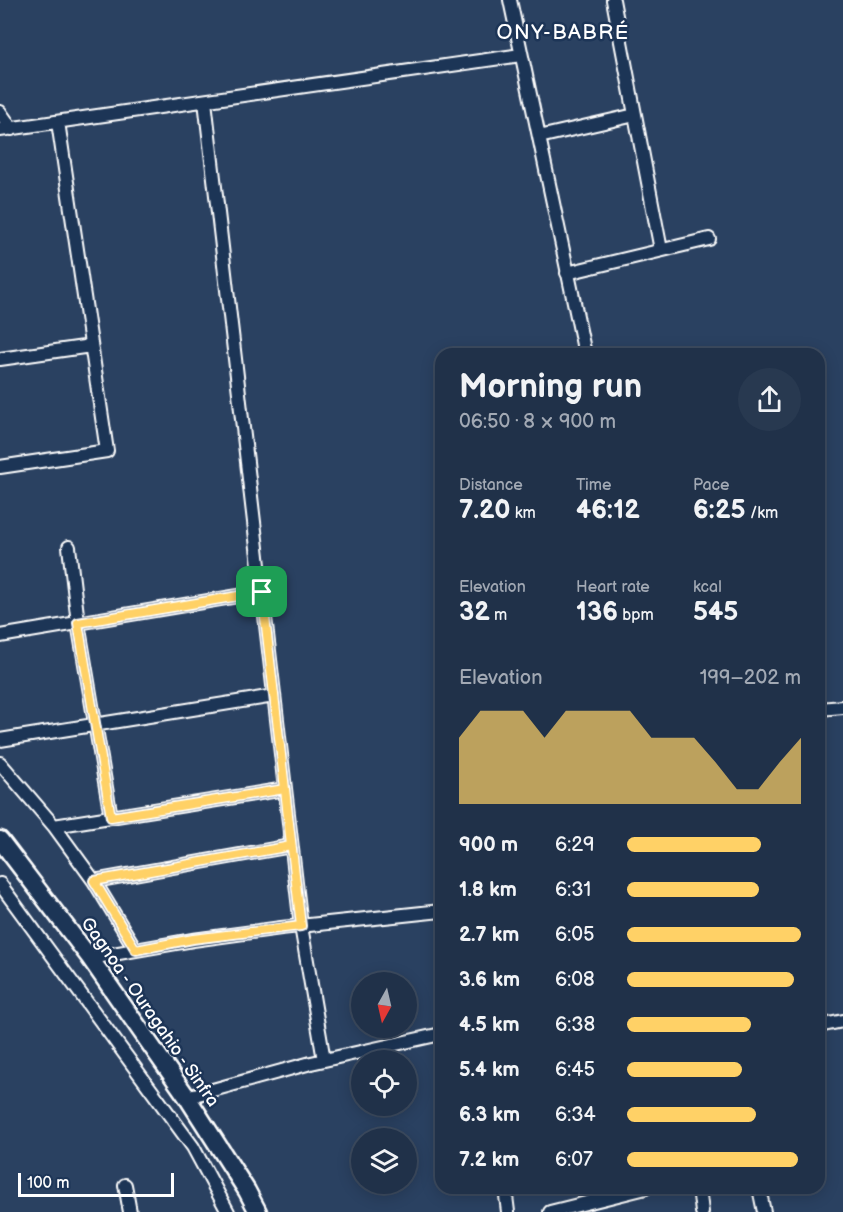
<!DOCTYPE html>
<meta charset="utf-8">
<style>
body{margin:0;font-family:"Balsamiq Sans",sans-serif;background:#283950;color:#f1f3f6;height:100vh;display:flex;flex-direction:column;font-size:22px;white-space:nowrap}
*{box-sizing:border-box;margin:0}
p{font-size:20px;color:#a2a9b4}
.icon{flex:none;width:33px;height:33px;fill:none;stroke:currentColor;stroke-width:2;stroke-linecap:round;stroke-linejoin:round}
.map{position:relative;flex:1;overflow:hidden}
.panel{position:absolute;left:435px;top:348px;width:390px;height:846px;display:flex;flex-direction:column;background:#203149;border-radius:18px;box-shadow:0 3px 15px #0003,0 0 0 2px #3d4c61}
.panel>*{flex:none}
.needle{width:39px;rotate:188deg}
.fabs{position:absolute;left:351px;top:972px;display:grid;gap:12px}
.fabs a{display:grid;place-items:center;width:66px;height:66px;border-radius:50%;background:#203149;box-shadow:0 3px 15px #0003,0 0 0 2px #3d4c61;font-size:30px}
.scale{position:absolute;left:18px;bottom:15px;width:156px;box-sizing:border-box;padding-left:6px;border:3px solid #fff;border-top:0;font-size:16px;line-height:21px;white-space:nowrap;color:#fff;-webkit-text-stroke:4px #1d3557;paint-order:stroke}
.pin{position:absolute;display:grid;place-items:center;width:51px;height:51px;color:#fff;margin:-26px;border-radius:12px;box-shadow:0 3px 9px #0006}
.round{display:grid;place-items:center;flex:none;width:63px;height:63px;border-radius:32px;background:#283950}
.headline{display:flex;align-items:center;justify-content:space-between;height:102px;padding:0 24px}
h1{font-size:33px;font-weight:700;line-height:45px}
.stats{display:grid;grid-template-columns:repeat(3,1fr);gap:9px;height:102px;padding:6px 24px}
.stats div{display:grid;align-content:center}
.stats b{font-size:26px;font-weight:700}
.stats small{font-size:16px;font-weight:400}
.stats p{font-size:16px}
.chart{height:168px;padding:12px 24px}
.chart p{display:flex;justify-content:space-between}
.chart svg{width:100%;height:108px;margin-top:6px;fill:#ffd166;opacity:.7}
ul{padding:0 24px;list-style:none;font-size:20px}
li{display:grid;grid-template-columns:96px 72px 1fr;align-items:center;height:45px}
li i{height:15px;border-radius:8px;background:#ffd166}
.map>svg:first-child{display:block}
.lines{fill:none;stroke-linecap:round;stroke-linejoin:round}
.minor-casing{stroke:#fff;stroke-width:16}
.secondary-casing{stroke:#fff;stroke-width:21}
.minor{stroke:#1d3557;stroke-width:12}
.secondary{stroke:#1d3557;stroke-width:16}
.route-casing{stroke:#fff;stroke-width:12}
.route{stroke:#ffd166;stroke-width:8}
.labels{text-anchor:middle;dominant-baseline:central;stroke-width:5;stroke-linejoin:round;paint-order:stroke}
.street-label{font-size:18px;fill:#fff;stroke:#1d3557}
.quarter-label{font-size:21px;letter-spacing:1.5px;fill:#fff;stroke:#1d3557}
</style>
<div class="map">
<svg width="843" height="1212" viewBox="0 0 843 1212">
<rect width="100%" height="100%" fill="#2a4161"/>
<filter id="ink" filterUnits="userSpaceOnUse"><feTurbulence type="fractalNoise" baseFrequency=".0167" numOctaves="2"/><feDisplacementMap in="SourceGraphic" scale="12" xChannelSelector="R" yChannelSelector="G"/><feConvolveMatrix kernelMatrix="1 2 1 2 8 2 1 2 1" color-interpolation-filters="sRGB"/></filter>
<g filter="url(#ink)">
<g class="lines">
<g class="minor-casing">
<path id="minor" d="M510,0L585,354
M613,0L661,250
M205,101L301,926L324,1060
M0,112L12,129
M0,130L521,55
M539,137L635,115
M567,273L709,239
M0,359L91,346
M0,467L107,451L58,122
M69,547L78,623L111,817
M0,636L262,592
M819,709L843,707
M0,740L274,696
M0,763L54,826L94,881L136,950
M54,826L285,789
M94,881L291,846
M0,884L193,1147L228,1212
M90,958L193,940L281,928L441,911
M819,1026L843,1021
M187,1097L311,1063L441,1034
M125,1185L130,1212
M505,1188L508,1212
M699,1188L702,1212
M759,1188L764,1212
M550,1212L646,1188"/>
</g>
<g class="secondary-casing">
<path id="secondary" d="M0,840L90,958L187,1097L247,1191L258,1212"/>
</g>
<use href="#minor" class="minor"/>
<use href="#secondary" class="secondary"/>
</g>
</g>
<g class="lines" filter="url(#ink)">
<g class="route-casing">
<path id="route" d="M262,592L301,926L193,939L136,950L94,881L291,846L285,789L111,817L78,623L262,592"/>
</g>
<use href="#route" class="route"/>
</g>
<g class="labels">
<g class="street-label">
<text transform="translate(150 1012) rotate(55)">Gagnoa - Ouragahio - Sinfra</text>
</g>
<g class="quarter-label">
<text x="563" y="32">ONY-BABRÉ</text>
</g>
</g>
</svg>
<div class="fabs">
<a><svg class="needle" viewBox="-14 -14 28 28"><path d="M0-13l5 13h-10z" fill="#e53935"/><path d="M0 13l5-13h-10z" fill="#a2a9b4"/></svg></a>
<a><svg class="icon" aria-label="locate" viewBox="0 0 24 24"><circle cx="12" cy="12" r="6"/><path d="M12 2v4M12 18v4M2 12h4M18 12h4"/></svg></a>
<a><svg class="icon" aria-label="layers" viewBox="0 0 24 24"><path d="M12 4l9 5-9 5-9-5zM3 14l9 5 9-5"/></svg></a>
</div>
<div class="scale">100 m</div>
<div class="pin" style="left:262px;top:592px;background:#1e9e55"><svg class="icon" aria-label="arrive" viewBox="0 0 24 24"><path d="M6 21V4h12l-3 4 3 4H6"/></svg></div>
<section class="panel">
<div class="headline"><div><h1>Morning run</h1><p>06:50 · 8 × 900 m</p></div><a class="round"><svg class="icon" aria-label="share" viewBox="0 0 24 24"><path d="M12 15V3M7 8l5-5 5 5M5 13v7h14v-7"/></svg></a></div>
<div class="stats">
<div><p>Distance</p><b>7.20<small> km</small></b></div>
<div><p>Time</p><b>46:12</b></div>
<div><p>Pace</p><b>6:25<small> /km</small></b></div>
</div>
<div class="stats">
<div><p>Elevation</p><b>32<small> m</small></b></div>
<div><p>Heart rate</p><b>136<small> bpm</small></b></div>
<div><p>kcal</p><b>545</b></div>
</div>
<div class="chart"><p><span>Elevation</span>199–202 m</p>
<svg viewBox="0 0 160 44" preserveAspectRatio="none"><path d="M0 44V17L10 6L20 6L30 6L40 17L50 6L60 6L70 6L80 6L90 17L100 17L110 17L120 27L130 38L140 38L150 27L160 17V44z"/></svg>
</div>
<ul>
<li><b>900 m</b>6:29<i style="width:77%"></i></li>
<li><b>1.8 km</b>6:31<i style="width:76%"></i></li>
<li><b>2.7 km</b>6:05<i style="width:100%"></i></li>
<li><b>3.6 km</b>6:08<i style="width:96%"></i></li>
<li><b>4.5 km</b>6:38<i style="width:71%"></i></li>
<li><b>5.4 km</b>6:45<i style="width:66%"></i></li>
<li><b>6.3 km</b>6:34<i style="width:74%"></i></li>
<li><b>7.2 km</b>6:07<i style="width:98%"></i></li>
</ul>
</section>
</div>
